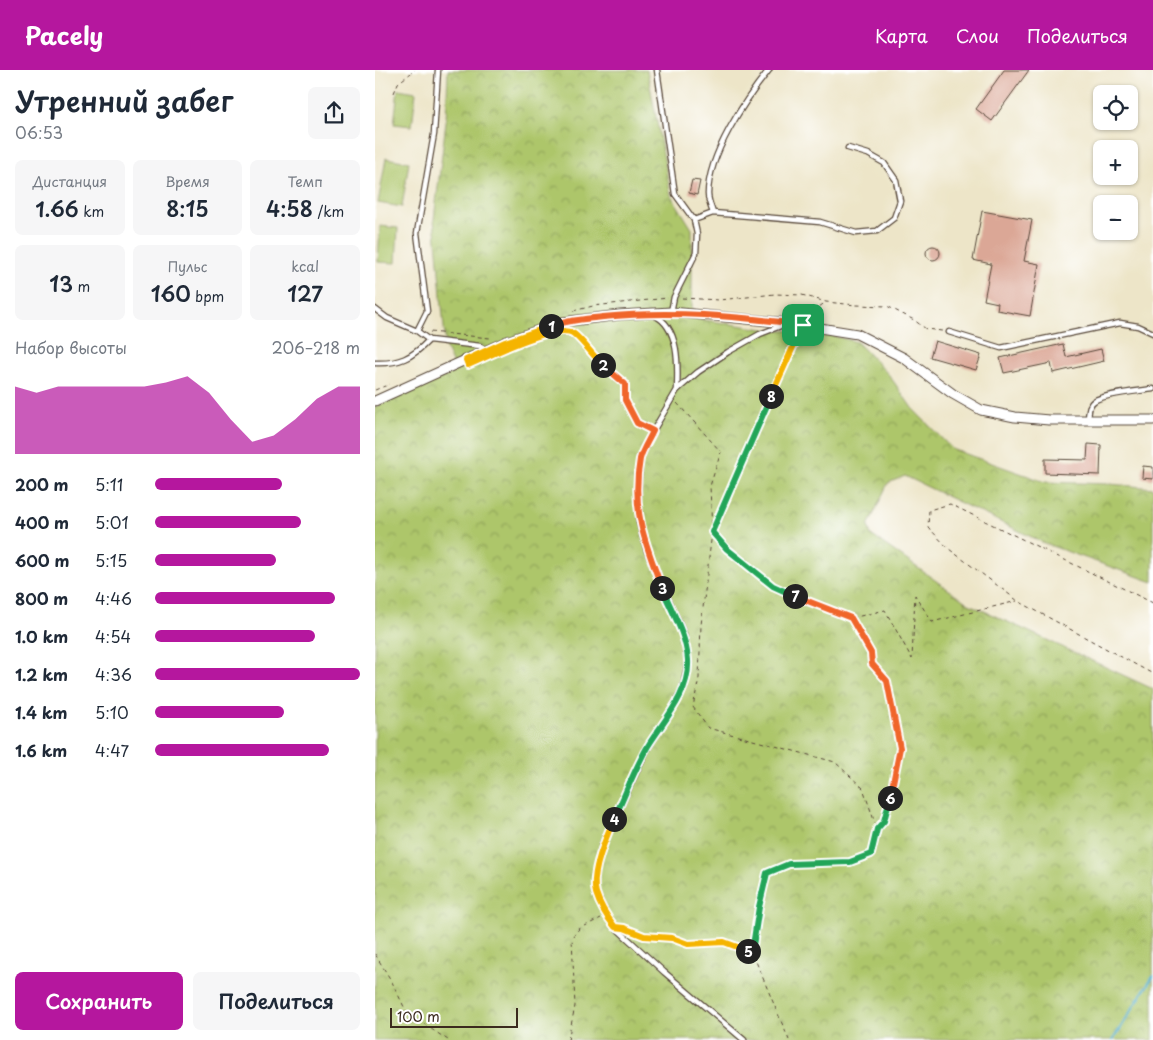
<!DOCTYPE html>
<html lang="ru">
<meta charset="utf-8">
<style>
body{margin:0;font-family:"Playpen Sans",sans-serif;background:#f6f6f7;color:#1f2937;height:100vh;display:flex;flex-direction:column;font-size:19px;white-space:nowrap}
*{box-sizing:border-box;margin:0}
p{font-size:16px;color:#747a83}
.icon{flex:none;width:28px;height:28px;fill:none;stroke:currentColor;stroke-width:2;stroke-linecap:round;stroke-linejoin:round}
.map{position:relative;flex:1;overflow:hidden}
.side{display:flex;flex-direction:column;background:#fff;width:375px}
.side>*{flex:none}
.fabs{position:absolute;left:718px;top:15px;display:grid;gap:10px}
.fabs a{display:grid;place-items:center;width:45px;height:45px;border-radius:8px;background:#fff;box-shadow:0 1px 4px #0004;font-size:25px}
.scale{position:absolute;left:15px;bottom:12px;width:128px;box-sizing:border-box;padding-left:5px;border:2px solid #3b2a1e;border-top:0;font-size:14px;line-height:18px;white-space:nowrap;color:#3b2a1e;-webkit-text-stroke:4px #fff;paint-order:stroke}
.pin{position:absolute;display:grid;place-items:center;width:42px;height:42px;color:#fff;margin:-21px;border-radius:10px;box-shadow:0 2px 8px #0006}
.km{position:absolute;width:25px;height:25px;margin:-12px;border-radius:50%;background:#222;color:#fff;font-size:14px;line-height:25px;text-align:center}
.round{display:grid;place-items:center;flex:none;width:52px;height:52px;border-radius:8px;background:#f6f6f7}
.head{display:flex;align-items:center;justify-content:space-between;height:85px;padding:0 15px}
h1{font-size:28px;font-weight:600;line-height:38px}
.figures{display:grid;grid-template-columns:repeat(3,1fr);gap:8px;height:85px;padding:5px 15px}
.figures div{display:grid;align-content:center;border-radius:8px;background:#f6f6f7;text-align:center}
.figures b{font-size:21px;font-weight:600}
.figures small{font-size:14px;font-weight:400}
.figures p{font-size:14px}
.chart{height:140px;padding:10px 15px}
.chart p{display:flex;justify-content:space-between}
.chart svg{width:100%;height:90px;margin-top:5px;fill:#b5179e;opacity:.7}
.primary-button{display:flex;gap:10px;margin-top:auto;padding:10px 15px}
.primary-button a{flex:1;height:58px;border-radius:8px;background:#b5179e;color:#fff;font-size:20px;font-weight:600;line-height:58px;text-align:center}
.primary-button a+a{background:#f6f6f7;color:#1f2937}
ul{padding:0 15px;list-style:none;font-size:16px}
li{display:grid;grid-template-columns:80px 60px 1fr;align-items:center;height:38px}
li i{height:12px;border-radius:6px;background:#b5179e}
header{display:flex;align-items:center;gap:30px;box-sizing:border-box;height:70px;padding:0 25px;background:#b5179e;color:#fff}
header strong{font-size:24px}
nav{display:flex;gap:28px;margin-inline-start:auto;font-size:18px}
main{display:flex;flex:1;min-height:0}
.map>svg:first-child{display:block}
.grass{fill:#adc66b;stroke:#747844}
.park{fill:url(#park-crowns);stroke:#747844}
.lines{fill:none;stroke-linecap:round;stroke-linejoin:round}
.stream{stroke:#4faece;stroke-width:2.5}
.building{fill:#dba796}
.service-casing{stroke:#564638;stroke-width:7}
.minor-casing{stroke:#564638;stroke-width:11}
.path{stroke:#564638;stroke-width:1;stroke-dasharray:4 4;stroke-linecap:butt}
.service{stroke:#fff;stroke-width:4.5}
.minor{stroke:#fff;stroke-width:9}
.split-1-casing{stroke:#fff;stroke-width:10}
.split-2-casing{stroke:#fff;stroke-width:10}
.split-3-casing{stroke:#fff;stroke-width:10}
.split-4-casing{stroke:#fff;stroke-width:10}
.split-5-casing{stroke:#fff;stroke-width:10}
.split-6-casing{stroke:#fff;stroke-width:10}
.split-7-casing{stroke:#fff;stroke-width:10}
.split-8-casing{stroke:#fff;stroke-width:10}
.split-9-casing{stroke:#fff;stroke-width:10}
.split-1{stroke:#f0652b;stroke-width:6}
.split-2{stroke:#f5b400;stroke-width:6}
.split-3{stroke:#f0652b;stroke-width:6}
.split-4{stroke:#22a559;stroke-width:6}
.split-5{stroke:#f5b400;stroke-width:6}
.split-6{stroke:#22a559;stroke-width:6}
.split-7{stroke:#f0652b;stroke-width:6}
.split-8{stroke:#22a559;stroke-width:6}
.split-9{stroke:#f5b400;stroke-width:6}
</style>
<header>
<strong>Pacely</strong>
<nav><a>Карта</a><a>Слои</a><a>Поделиться</a></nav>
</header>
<main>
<section class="side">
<div class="head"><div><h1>Утренний забег</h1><p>06:53</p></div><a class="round"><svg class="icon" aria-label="share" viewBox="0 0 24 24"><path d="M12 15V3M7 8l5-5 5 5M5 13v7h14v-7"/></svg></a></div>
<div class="figures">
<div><p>Дистанция</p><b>1.66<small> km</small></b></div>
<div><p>Время</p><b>8:15</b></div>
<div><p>Темп</p><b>4:58<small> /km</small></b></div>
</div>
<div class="figures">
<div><b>13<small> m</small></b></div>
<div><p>Пульс</p><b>160<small> bpm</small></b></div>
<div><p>kcal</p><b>127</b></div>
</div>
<div class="chart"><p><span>Набор высоты</span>206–218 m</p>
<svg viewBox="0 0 160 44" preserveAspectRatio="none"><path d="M0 44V11L10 14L20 11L30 11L40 11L50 11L60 11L70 9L80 6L90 14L100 27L110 38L120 35L130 27L140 17L150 11L160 11V44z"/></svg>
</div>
<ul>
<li><b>200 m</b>5:11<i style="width:62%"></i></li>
<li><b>400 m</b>5:01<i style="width:71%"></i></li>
<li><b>600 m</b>5:15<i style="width:59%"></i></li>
<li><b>800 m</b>4:46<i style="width:88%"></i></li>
<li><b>1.0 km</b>4:54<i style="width:78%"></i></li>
<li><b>1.2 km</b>4:36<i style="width:100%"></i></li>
<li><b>1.4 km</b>5:10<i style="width:63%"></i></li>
<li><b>1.6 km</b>4:47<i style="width:85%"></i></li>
</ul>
<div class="primary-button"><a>Сохранить</a><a>Поделиться</a></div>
</section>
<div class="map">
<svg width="778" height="970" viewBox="0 0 778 970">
<defs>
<pattern id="park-crowns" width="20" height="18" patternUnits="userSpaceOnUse" patternTransform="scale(1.25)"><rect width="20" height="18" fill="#adc66b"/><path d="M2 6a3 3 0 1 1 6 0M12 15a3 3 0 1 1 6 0" fill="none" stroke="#8ea157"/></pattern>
</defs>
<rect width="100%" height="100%" fill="#fff"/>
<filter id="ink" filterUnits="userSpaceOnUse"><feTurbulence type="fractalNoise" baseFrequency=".02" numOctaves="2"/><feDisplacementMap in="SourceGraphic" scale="10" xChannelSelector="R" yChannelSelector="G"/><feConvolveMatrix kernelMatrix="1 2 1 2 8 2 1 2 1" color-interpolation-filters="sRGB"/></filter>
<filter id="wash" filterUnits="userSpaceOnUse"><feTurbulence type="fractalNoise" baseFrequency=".0096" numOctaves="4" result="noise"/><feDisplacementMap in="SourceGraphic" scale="20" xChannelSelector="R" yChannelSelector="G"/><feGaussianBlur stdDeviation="1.12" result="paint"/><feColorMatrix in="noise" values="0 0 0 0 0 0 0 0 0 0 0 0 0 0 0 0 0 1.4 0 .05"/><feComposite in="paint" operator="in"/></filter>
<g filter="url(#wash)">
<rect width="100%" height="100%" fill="#ede5c8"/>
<path class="grass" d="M23,19L41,22L37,56L19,54Z
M11,88L34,92L27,137L3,133Z
M5,156L23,158L21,193L3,192Z"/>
<path class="park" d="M73,0H272L296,125L317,159V248L401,261L435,260L482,272L514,305L537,338L577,379L670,412L735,414L778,418V512L671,474L530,406L513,413L493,456L496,465L594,534L778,619V970H0V337L81,301L71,279L59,149L71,52Z"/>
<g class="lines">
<path class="stream" d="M738,970L778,906"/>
</g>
<g id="blocks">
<path class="building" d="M629,0H654L617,51L601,39Z
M317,110L325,111L322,125L314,123Z
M607,141L657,150L649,191L664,194L655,246L622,240L623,233L609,230L616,194L598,190Z
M551 183a7 7 0 1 1 14 0a7 7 0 1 1-14 0Z
M560,271L606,285L601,300L555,287Z
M688,274L691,287L726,279L729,291L678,303L676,293L629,303L625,288Z
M713,374L726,375L725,405L670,403V389L712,390Z
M768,396L778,397V409L767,408Z"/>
</g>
</g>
<g filter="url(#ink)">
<use href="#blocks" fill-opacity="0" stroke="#564638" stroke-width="1"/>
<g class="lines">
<g class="service-casing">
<path id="service" d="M282,0L300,124L319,150L322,164L321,183L299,227L296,242
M338,143C336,137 333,130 333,124C333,85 370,30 394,0
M319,150L338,143L445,152L481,163L502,161L519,148L525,131L521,110L509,93L493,84L473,78
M0,239L12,248L42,261L54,270L105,276L110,281
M279,245C305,257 303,297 302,320
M42,261L52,241L42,163L59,64L63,0
M574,262L626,278L745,253L763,256L778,263
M0,293C24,294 37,288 54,270
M713,349C714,342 713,335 719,331C728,324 765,321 778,319
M369,970L289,902L240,857L231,845L220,821L221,801L227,776L273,677L293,647L308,618L313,592L309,565L272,481L264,452L263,419L265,388L278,361L302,320L323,302L353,282L385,264L408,255"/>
</g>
<g class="minor-casing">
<path id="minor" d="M0,331L130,272L187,252L245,245L296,242L414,253L482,264L529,288L578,324L606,340L640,347L674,350H778"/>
</g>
<path class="path" d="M19,23L23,13L40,0
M307,228L344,230L400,224L427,225L451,232L481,235L512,236L539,250L551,259L567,261
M198,241L218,236L293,228
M433,247L437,242L451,232
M190,261L198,263L217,286L250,314V330L262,353L273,359
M55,262L115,268
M0,320L15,314
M302,333L346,382L335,416L337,462L353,479L398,516L424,528L476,548L496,583L497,594L512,611L525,678L518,720L509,751L502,758
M778,533L575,434L554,440L553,457L574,479L643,531L778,604
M477,548L510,540L537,589L540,525L557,552L642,531
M254,860L269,866L297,868L313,874L349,873L376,882
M0,884L17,912L32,943L73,970
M193,970L200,936L197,867L204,859L226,848
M414,970L377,882L384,837L392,803L414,794L475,792L496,784L502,759L488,718L460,692L333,658L318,637L324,608L326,555L337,462L424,264"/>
<use href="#service" class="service"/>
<use href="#minor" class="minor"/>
</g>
</g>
<g class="lines" filter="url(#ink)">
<g class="split-1-casing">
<path id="split-1" d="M176,256C193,250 211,249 228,247C296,240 361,246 428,255"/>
</g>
<g class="split-2-casing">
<path id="split-2" d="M176,256L130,272L91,290L93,295C112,287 182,251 199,264C208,271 218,286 228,295"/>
</g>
<g class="split-3-casing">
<path id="split-3" d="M228,295L250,314V330L262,353L278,361C274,370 267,380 265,389C256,438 270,474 287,518"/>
</g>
<g class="split-4-casing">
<path id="split-4" d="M239,749C250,725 260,698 273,676C289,650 315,623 313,590C311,564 297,542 287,518"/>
</g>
<g class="split-5-casing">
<path id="split-5" d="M239,749C231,767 215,804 221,823C225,836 232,847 240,857L249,858L269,866L297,868L313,874L349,872L373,881"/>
</g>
<g class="split-6-casing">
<path id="split-6" d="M373,881L377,882L384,837L392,803L414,794L475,792L496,784L502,759L509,751L515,728"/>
</g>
<g class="split-7-casing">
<path id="split-7" d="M420,526L476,548L496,583L497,594L512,611L525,678L515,728"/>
</g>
<g class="split-8-casing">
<path id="split-8" d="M396,326L337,462L352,479L398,516L420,526"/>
</g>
<g class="split-9-casing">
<path id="split-9" d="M396,326L428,255"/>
</g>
<use href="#split-1" class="split-1"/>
<use href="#split-2" class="split-2"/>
<use href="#split-3" class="split-3"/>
<use href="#split-4" class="split-4"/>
<use href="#split-5" class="split-5"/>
<use href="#split-6" class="split-6"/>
<use href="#split-7" class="split-7"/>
<use href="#split-8" class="split-8"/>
<use href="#split-9" class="split-9"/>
</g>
</svg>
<div class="fabs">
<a><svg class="icon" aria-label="locate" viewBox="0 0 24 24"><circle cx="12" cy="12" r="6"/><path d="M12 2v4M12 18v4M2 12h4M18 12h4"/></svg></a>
<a>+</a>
<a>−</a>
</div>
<div class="scale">100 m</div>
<div class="pin" style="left:428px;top:255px;background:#1e9e55"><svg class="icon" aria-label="arrive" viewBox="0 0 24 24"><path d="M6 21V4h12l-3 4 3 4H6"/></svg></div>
<b class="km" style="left:176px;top:256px">1</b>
<b class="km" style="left:228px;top:295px">2</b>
<b class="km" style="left:287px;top:518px">3</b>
<b class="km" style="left:239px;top:749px">4</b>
<b class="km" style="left:373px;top:881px">5</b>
<b class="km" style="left:515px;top:728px">6</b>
<b class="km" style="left:420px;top:526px">7</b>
<b class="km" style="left:396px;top:326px">8</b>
</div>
</main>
